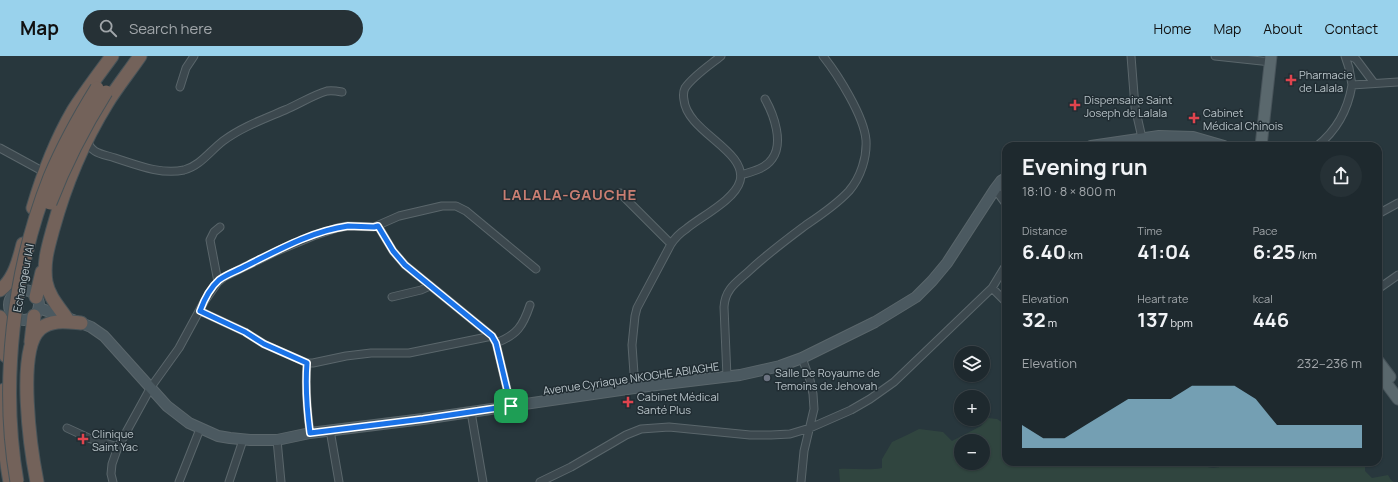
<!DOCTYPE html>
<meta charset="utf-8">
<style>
body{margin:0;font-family:Manrope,sans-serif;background:#263136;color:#f1f3f6;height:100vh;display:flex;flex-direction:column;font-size:15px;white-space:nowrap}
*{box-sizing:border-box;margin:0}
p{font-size:13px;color:#a1a6aa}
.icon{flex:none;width:22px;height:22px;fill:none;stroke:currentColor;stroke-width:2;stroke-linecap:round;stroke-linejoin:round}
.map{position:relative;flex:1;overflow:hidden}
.drawer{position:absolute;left:1002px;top:86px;width:380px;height:324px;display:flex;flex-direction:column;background:#1e292e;border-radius:12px;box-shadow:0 1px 3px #0004,0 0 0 1px #3c454a}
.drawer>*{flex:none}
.controls{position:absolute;left:954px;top:290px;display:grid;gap:8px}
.controls a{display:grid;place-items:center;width:36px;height:36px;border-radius:50%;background:#1e292e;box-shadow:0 1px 3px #0004,0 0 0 1px #3c454a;font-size:20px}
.pin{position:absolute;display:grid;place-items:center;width:34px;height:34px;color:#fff;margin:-17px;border-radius:8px;box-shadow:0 2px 6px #0006}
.round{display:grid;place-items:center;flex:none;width:42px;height:42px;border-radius:21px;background:#263136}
.head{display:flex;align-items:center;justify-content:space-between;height:68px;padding:0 20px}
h1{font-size:22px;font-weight:700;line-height:30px}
.figures{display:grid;grid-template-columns:repeat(3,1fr);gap:6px;height:68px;padding:4px 20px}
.figures div{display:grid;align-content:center}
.figures b{font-size:20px;font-weight:700}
.figures small{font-size:11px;font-weight:400}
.figures p{font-size:11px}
.chart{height:112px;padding:8px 20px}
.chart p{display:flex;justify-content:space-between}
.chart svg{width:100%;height:72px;margin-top:4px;fill:#99d2ec;opacity:.7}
header{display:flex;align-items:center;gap:24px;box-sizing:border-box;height:56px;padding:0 20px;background:#99d2ec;color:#111}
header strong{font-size:19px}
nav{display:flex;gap:22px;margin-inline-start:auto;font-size:14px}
.search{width:280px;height:36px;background:#263136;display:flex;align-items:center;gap:10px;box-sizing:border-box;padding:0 14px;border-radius:22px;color:#a1a6aa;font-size:15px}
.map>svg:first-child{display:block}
.green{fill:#30453f;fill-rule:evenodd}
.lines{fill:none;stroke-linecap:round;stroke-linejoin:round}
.street-casing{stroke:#5a666b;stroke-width:9}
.secondary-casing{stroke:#5a666b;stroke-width:12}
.primary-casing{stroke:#48545a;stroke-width:13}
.highway-casing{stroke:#475358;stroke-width:15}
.street{stroke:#3c484e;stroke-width:7}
.secondary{stroke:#4b5960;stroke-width:10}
.primary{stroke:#5a686d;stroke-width:11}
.highway{stroke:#73625a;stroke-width:13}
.highway-bridge-casing{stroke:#475358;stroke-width:15;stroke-linecap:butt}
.highway-bridge{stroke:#73625a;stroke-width:13}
.route-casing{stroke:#fff;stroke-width:8}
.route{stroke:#1a73e8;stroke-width:5}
.health-dot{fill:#e0444e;stroke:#212d33;stroke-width:1.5}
.worship-dot{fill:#6b7280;stroke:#212d33;stroke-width:1.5}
.labels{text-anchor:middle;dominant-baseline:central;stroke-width:3;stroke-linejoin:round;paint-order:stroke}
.poi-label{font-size:11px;fill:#b8c3c8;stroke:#212d33;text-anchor:start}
.street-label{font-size:11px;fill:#b8c3c8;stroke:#212d33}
.district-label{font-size:15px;font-weight:bold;letter-spacing:1px;fill:#c97e72;stroke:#212d33}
</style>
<header>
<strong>Map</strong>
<div class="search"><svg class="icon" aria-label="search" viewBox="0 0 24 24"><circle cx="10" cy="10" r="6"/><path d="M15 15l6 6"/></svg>Search here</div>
<nav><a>Home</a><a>Map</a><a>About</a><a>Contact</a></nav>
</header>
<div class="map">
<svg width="1398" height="426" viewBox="0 0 1398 426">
<rect width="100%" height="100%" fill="#28373d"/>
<path class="green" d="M988,362L997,363L1006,369V406H1195C1208,414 1220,413 1233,406H1365V415L1372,422L1388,419L1391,424L1394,426H840L839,413C853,412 867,415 882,412V403L892,386L907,379L919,373L943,376L952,385L981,370ZM961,385H983V407H961Z"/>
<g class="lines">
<g class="street-casing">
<path id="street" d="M1131,0L1135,51L1142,82
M1215,0L1271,6
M1345,0L1349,12L1352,29L1398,26
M1350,0L1356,3L1374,27
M180,31L186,12L194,0
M87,83C90,98 103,98 115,102C137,109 161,119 184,114C200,110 210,95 223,85C242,71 264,63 285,54C299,48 313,39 327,35C332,34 337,35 342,36
M1317,90C1336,75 1348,53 1352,29
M0,92L44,116
M741,119C751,116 765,113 772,103C784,87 774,59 765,43
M995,133L1006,148
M620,137L671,188
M1378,158L1398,147
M378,170L393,195L405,209L492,280L496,287L511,350
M218,226L210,184L214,176L220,171
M992,232L1006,246
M1378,233L1398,219
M392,241L421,234L430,230
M200,255L245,276L264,288L307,307H313L346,300L371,297H409L492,280
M496,287C517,279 523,270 530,249
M307,307C305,331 307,354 310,377
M727,321L724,251C725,233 736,227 749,215C767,198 786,184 806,169C821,159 837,148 849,135C861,121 867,101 866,84C864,60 838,19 823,0
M635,332L632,289L635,260L637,252L671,188C675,182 680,177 686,173C700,161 735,144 740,125C748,95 687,76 684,44C683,39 683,36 685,32C693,20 710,9 721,0
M471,356L483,426
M67,372L91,383L118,391
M330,374L339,426
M277,384L281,426
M113,426L111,418L112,408L118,391L151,331L179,292L204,246L218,226L224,221L277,195L313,180L337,172L348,170L374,171L399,160L442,150H456L466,155L536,213
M179,426L200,373
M229,426L243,384
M540,426L571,411L626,379L641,373L669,371L750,379H771L790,378L810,372L851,354L870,343L894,326L992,232L1006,209
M801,426L804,395L814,353L813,338L810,324L802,302"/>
</g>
<g class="secondary-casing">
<path id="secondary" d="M1091,90L1159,80L1193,81L1224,90
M9 249a15 15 0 1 1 30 0a15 15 0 1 1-30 0Z
M39,252L81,267L91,271L104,280L167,350L189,367L218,380L230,382L250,384H277L310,377L423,363L648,330L740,319L780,310L802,302L875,266L916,241L932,225L947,207L995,133L1001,125L1006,122"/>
</g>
<g class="primary-casing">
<path id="primary" d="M1261,90L1271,0
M1378,305L1390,321
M1378,316L1398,343"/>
</g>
<g class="highway-casing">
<path id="highway" d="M33,152C43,118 55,86 73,55C85,36 99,18 112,0
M0,234C14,224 19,204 23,188
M36,241L42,216
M0,261C7,272 7,287 6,300
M67,263C59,251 49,241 46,226C43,207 48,191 53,173C65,129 83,86 107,47C117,31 129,16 140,0
M31,286L34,260
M4,334C3,365 4,396 10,426
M37,426C31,396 16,294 40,273C52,263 68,266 81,267"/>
</g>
<use href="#street" class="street"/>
<use href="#secondary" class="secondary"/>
<use href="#primary" class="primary"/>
<use href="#highway" class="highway"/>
<g class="highway-bridge-casing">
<path id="highway-bridge" d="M50,147C65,108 84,71 106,36
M17,426C0,328 13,214 50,121C63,90 79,61 97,32"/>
</g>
<use href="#highway-bridge" class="highway-bridge"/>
</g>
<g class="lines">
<g class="route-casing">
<path id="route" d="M348,170L374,171L378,170L393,195L405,209L492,280L496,287L511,350L423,363L310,377C307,354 305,331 307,307L264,288L245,276L200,255C204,244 210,232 219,224C227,218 237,215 246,210C278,194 312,175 348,170Z"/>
</g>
<use href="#route" class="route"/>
</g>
<g class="health-dot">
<path d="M1289 18h4v4h4v4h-4v4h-4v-4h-4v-4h4z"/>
<path d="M1073 43h4v4h4v4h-4v4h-4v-4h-4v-4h4z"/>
<path d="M1192 56h4v4h4v4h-4v4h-4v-4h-4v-4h4z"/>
<path d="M626 340h4v4h4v4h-4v4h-4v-4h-4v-4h4z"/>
<path d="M81 377h4v4h4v4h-4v4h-4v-4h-4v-4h4z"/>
</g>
<circle class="worship-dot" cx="767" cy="322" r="4"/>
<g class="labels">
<g class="poi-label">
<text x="1299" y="18">Pharmacie<tspan x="1299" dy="13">de Lalala</tspan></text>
<text x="1084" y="43">Dispensaire Saint<tspan x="1084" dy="13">Joseph de Lalala</tspan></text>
<text x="1203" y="56">Cabinet<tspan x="1203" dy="13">Médical Chinois</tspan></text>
<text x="775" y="316">Salle De Royaume de<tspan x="775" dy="13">Temoins de Jehovah</tspan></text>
<text x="637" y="340">Cabinet Médical<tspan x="637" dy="13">Santé Plus</tspan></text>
<text x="92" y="377">Clinique<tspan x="92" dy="13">Saint Yac</tspan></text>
</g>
<g class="street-label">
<text transform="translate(23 222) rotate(-79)">Echangeur IAI</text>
<text transform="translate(631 322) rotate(-8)">Avenue Cyriaque NKOGHE ABIAGHE</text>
</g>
<g class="district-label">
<text x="570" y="138">LALALA-GAUCHE</text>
</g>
</g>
</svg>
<div class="controls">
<a><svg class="icon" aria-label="layers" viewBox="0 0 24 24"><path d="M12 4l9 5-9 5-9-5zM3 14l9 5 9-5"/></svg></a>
<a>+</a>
<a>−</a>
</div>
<div class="pin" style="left:511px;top:350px;background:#1e9e55"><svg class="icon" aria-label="arrive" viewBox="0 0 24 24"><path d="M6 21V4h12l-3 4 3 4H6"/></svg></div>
<section class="drawer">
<div class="head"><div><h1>Evening run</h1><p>18:10 · 8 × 800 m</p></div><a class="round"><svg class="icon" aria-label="share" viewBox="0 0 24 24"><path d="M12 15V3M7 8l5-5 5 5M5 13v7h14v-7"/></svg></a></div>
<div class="figures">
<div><p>Distance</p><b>6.40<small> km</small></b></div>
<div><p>Time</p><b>41:04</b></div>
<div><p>Pace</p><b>6:25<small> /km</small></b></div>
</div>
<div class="figures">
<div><p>Elevation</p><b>32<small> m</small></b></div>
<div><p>Heart rate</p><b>137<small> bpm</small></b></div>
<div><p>kcal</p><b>446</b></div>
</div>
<div class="chart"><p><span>Elevation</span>232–236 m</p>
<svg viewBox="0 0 160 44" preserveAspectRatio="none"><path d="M0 44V30L10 38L20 38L30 30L40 22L50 14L60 14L70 14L80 6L90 6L100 6L110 14L120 30L130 30L140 30L150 30L160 30V44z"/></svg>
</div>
</section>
</div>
